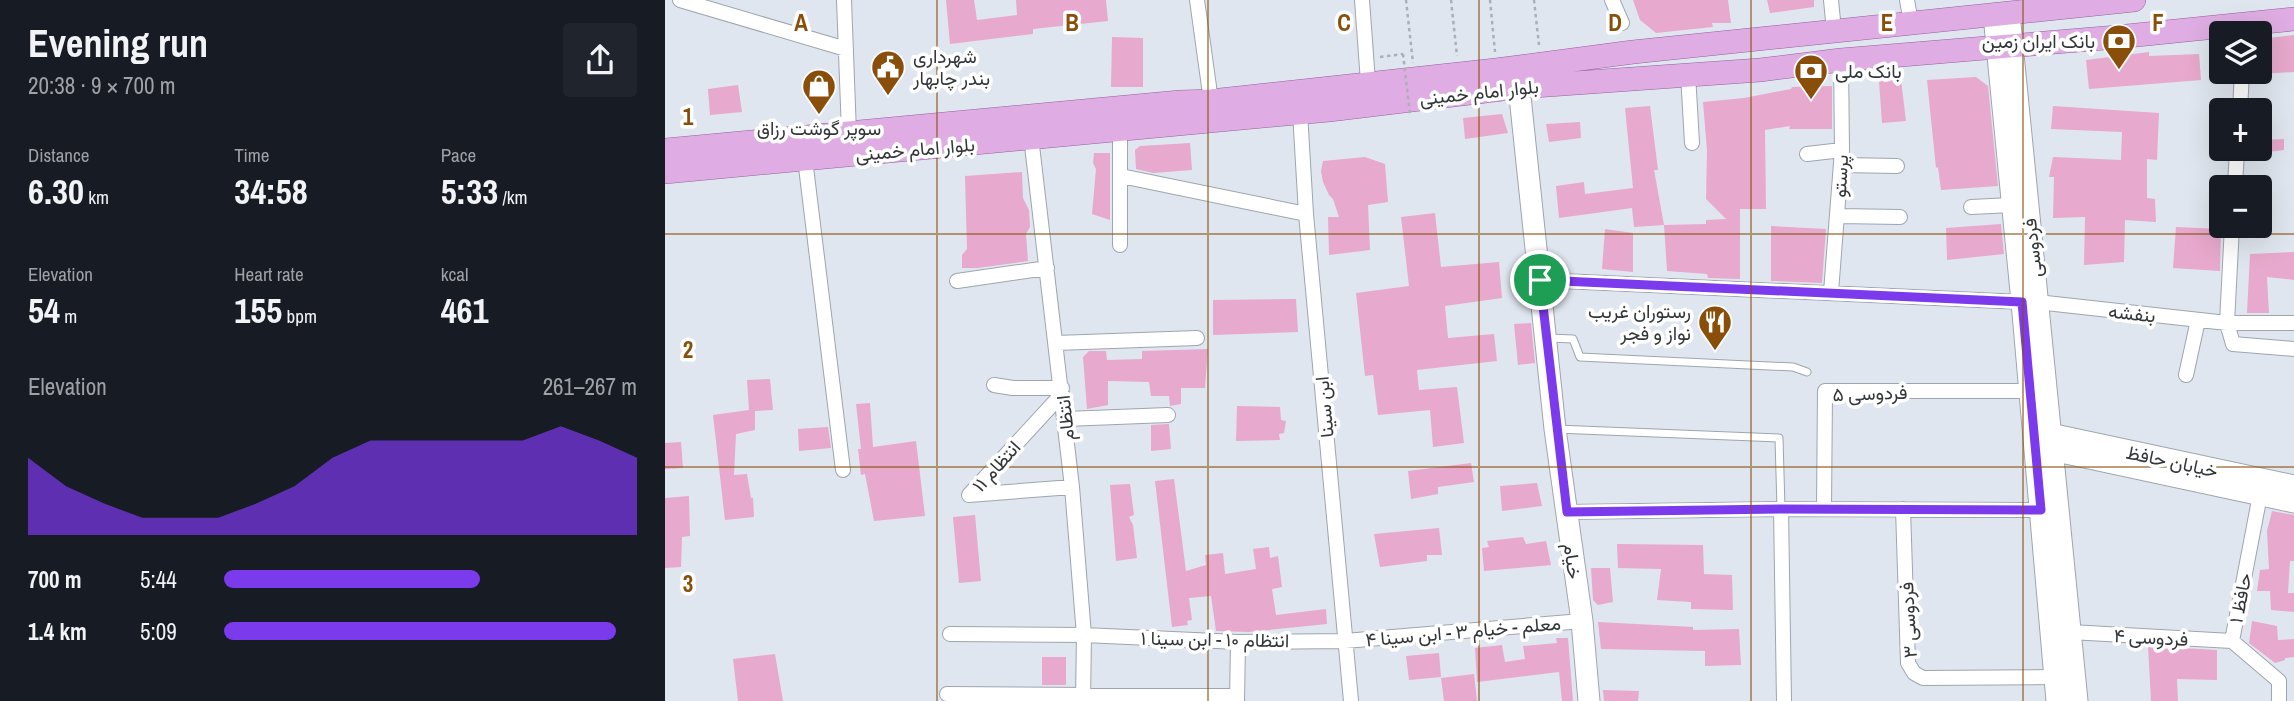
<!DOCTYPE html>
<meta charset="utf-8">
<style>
body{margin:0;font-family:"Archivo Narrow",Vazirmatn,sans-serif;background:#20242c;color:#f1f3f6;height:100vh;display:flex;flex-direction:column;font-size:26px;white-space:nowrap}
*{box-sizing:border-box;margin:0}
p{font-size:23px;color:#9ea1a6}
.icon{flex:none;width:38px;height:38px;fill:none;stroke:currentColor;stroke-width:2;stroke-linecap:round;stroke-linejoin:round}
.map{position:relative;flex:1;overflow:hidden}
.drawer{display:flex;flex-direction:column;background:#171b24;width:665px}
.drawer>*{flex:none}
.buttons{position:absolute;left:1544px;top:21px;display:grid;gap:14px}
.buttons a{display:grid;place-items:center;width:63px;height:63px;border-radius:7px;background:#171b24;box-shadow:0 7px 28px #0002;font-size:35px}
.pin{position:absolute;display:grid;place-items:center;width:60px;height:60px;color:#fff;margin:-30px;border:4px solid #fff;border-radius:50%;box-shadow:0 2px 7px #0007}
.round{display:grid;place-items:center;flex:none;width:74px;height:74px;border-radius:7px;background:#20242c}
.headline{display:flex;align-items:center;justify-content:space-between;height:119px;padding:0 28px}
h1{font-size:38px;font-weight:700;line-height:52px}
.metrics{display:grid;grid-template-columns:repeat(3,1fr);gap:10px;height:119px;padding:7px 28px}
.metrics div{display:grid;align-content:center}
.metrics b{font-size:35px;font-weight:700}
.metrics small{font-size:19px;font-weight:400}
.metrics p{font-size:19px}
.chart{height:196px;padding:14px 28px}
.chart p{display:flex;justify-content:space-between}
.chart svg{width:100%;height:126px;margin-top:7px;fill:#7c3aed;opacity:.7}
ul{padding:0 28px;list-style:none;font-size:23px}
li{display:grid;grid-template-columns:112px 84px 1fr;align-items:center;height:52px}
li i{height:18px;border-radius:9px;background:#7c3aed}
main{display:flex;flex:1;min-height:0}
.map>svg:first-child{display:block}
.building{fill:#e7a9cd}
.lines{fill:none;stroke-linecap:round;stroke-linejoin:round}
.lane-casing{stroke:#9fa5ae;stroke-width:9}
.street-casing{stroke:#9fa5ae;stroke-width:16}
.secondary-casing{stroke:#9fa5ae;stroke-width:23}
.primary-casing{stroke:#94609c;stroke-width:24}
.path{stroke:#abb0b7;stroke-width:2.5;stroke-dasharray:3.5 3.5;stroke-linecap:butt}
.lane{stroke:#fff;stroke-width:7}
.street{stroke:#fff;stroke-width:14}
.secondary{stroke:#fff;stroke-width:21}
.primary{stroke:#dfade3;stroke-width:23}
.path-bridge{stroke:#abb0b7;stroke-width:2.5;stroke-dasharray:3.5 3.5;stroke-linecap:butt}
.route-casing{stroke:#fff;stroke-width:14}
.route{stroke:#7c3aed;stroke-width:9}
.grid{fill:none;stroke:#894e09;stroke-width:2;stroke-opacity:0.55}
.labels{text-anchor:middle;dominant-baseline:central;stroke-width:7;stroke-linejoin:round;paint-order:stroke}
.poi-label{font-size:19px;fill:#333639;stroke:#fff;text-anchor:end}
.street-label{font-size:19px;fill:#333639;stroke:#fff}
.grid-label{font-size:23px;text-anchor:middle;font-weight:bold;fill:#894e09;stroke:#fff;stroke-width:7;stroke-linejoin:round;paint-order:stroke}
</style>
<main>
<section class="drawer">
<div class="headline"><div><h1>Evening run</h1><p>20:38 · 9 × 700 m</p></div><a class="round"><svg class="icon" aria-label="share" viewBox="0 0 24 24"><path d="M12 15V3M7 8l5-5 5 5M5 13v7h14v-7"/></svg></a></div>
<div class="metrics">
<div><p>Distance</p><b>6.30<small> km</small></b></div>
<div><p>Time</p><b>34:58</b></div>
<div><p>Pace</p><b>5:33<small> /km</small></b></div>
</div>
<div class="metrics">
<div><p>Elevation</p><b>54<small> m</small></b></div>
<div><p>Heart rate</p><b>155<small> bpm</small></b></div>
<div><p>kcal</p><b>461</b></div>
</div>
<div class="chart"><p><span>Elevation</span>261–267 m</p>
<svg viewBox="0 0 160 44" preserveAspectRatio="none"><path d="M0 44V17L10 27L20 33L30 38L40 38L50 38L60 33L70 27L80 17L90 11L100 11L110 11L120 11L130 11L140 6L150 11L160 17V44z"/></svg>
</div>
<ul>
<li><b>700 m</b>5:44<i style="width:62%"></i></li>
<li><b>1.4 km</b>5:09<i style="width:95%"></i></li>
</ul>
</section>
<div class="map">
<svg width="1629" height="701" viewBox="0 0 1629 701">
<rect width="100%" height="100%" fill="#e0e6ef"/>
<path class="building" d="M281,0H309L312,20L352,15L351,0H441L443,21L368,29V34L285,44Z
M968,0H1063L1066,23H1047L1048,27L991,33L975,20Z
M1102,0H1149V7L1105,13Z
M1629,35V72L1595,74L1594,39Z
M447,37L478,38V87H446Z
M1484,52V56L1534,54L1536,80L1424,89L1421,60Z
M1311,77L1323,86L1333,186L1276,190L1273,167L1271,168L1262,80Z
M1236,80L1241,121L1217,123L1214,81Z
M73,85L77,112L45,115L43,89Z
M1167,86V129H1124L1125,126L1100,130L1101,209H1075V279L1043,278L1042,274L1002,271L999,225L1041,224V220L1061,219L1041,199L1042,151L1038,102L1079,98L1126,89L1127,87Z
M985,106L993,170H989L999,225L969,227L967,208L894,218L891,186L919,182L920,194L968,188L960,108Z
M1388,106L1494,113L1492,160L1482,159V198L1490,199L1491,222L1460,220L1459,262L1419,265L1420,217L1388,218L1389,177H1384L1388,157L1456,160L1457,132L1386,129Z
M837,114L843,133L800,139L798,118Z
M915,122L916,138L884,142L881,124Z
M1619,139V150L1594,153V140Z
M525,143L527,170L488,173L471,169L470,150L475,146Z
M429,153H445V220L427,214L431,169L428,163Z
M700,157L720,164L723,202L703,205L705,250L664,255L663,217H674L668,199L664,195L658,182L656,171L658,161Z
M357,172L358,198L364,210L365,227L361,234L363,261L313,268H297V255L302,249L300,176Z
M770,213L776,267L834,262L837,298L780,306L783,338L829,334L832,361L752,370L754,390L792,387L799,443L768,447L765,410L713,415L708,375L700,376L691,293L744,286L736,217Z
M1336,224L1339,254L1282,260L1281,228Z
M1106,226L1161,229L1157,283L1106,281Z
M1511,227L1556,229L1555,271L1508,268Z
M940,229L968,233V272L937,269Z
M1629,252V280L1602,277L1604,313H1582L1585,254Z
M631,299L633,332L548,335V300Z
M866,323L870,363L853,365L849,324Z
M543,349L540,388H516V404L505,406L504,396H486L484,382L443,381V405L422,409L418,357L424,351H441L442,360L477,359V351Z
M105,379L108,410L90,411V430L71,434L69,475L82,474L86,498H88L89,517L60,520L48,415L84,410L82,380Z
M205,403L208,447L251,441L260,516L209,521L200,474L196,475L193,449H196L191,404Z
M572,406L615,407L616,420L621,421L619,433L614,434L615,440L571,441Z
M504,424L506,449L486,451V425Z
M163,427L166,448L134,451L133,429Z
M16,442L18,468L0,469V443Z
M806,463L809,482L773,487V494L746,499L743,471Z
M509,479L521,571L541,565L540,555L558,553L560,574L591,569L588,549L604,547L605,558L613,556L617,587L607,589L611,615L661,609L662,624L584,632L551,631L546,596L524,598L527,620L522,621L523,625L507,627L490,481Z
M872,483L877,506L837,511L835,486Z
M465,484L469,515L464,517L468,525L472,558L451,561L445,485Z
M24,496L25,536L17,537L16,567L0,568V498Z
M1607,511L1629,515V561H1625L1623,593H1629V612L1606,610L1605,591H1592L1595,570L1604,569L1602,531Z
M310,515L316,581L294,583L288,517Z
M774,528L777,555H762V561L715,567L709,534Z
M858,537L861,544L881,541L886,565L819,571L817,548L824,547L822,541Z
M952,544L1038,545L1039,574L1067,575L1068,610L1026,609V602L992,600L996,569L953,568Z
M926,568H945L948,602L933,605L928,600Z
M1587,621L1612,626L1613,640L1629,639V657L1620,658V660L1610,663L1584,643Z
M933,622L1028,627V630L1074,629L1076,665L1040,666V651L936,649Z
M891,638H903L908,701H897L894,672L812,682L810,648L837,645L840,662L860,659L858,646L892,643Z
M1483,646L1552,650V680L1512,679L1513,701H1486Z
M774,653L776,677L744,680L741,656Z
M110,654L118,701H73L68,659Z
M377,657H401V685H377Z
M809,674L812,701H779L776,678Z
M938,690L974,691L973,701H939Z"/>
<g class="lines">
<g class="lane-casing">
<path id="lane" d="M884,338L908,339L915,357L1128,367L1142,372
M891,429L1114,438L1116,509"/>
</g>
<g class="street-casing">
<path id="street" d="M15,0L181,49
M179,0L184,133
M532,0L546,101
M697,0L703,82
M947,0L957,23
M1166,0L1169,31
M1242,0L1246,23
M1023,74L1027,143
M1575,110L1577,72
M635,112L641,214L686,701
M455,128V245
M366,137L407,487L419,635L418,701
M1142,154L1177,150
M140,159L178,470
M1176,165L1232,166
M456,176L641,214
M1570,187L1572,149
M1306,207L1347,205
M1173,216L1235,217
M1567,226L1562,323L1568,344L1629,349
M875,280L1357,302
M292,281L382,268
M1166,292L1177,150L1176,60
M1372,302L1562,323H1629
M391,343L532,338
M1521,375L1533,320
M329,385L348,388H397
M397,394L304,495L407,487
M400,419L503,415
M1595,495L1567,641L1614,681
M1116,509L1119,701
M1159,509L1160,391H1364
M1238,509L1243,663L1249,673L1258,678L1390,677
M902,512L1116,509L1376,510
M1405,632L1567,641
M285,634L419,635L573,642L680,641L917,621
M1614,681V701
M282,694L572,696
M572,701L573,642"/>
</g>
<g class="secondary-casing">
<path id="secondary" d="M1344,14L1412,701
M1329,15L1357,302L1392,701
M854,87L890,429L917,621L924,701
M1385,434L1629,486
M1387,450L1629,502"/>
</g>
<g class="primary-casing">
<path id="primary" d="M0,150L515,102L546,101L831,70L968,52L1469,0
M0,172L664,110L854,87L1095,70L1176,60L1452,37L1629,19"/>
</g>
<path class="path" d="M741,0L748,63
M786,0L792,56
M825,0L830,52
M869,0L874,45
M715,57L738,54"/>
<use href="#lane" class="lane"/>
<use href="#street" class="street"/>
<use href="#secondary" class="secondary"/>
<use href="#primary" class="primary"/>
<path class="path-bridge" d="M738,54L745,114"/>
</g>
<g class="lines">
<g class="route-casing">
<path id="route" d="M875,280L1357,302L1376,510L1116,509L902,512Z"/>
</g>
<use href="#route" class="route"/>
</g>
<path class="grid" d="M272,0V701M543,0V701M814,0V701M1086,0V701M1358,0V701M0,234H1629M0,467H1629"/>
<defs>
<g id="bank-pin" transform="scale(1.75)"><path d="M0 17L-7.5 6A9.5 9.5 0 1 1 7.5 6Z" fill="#894e09" stroke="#fff"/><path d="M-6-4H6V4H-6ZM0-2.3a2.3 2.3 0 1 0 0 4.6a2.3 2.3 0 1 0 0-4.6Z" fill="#fff"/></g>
<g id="civic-pin" transform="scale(1.75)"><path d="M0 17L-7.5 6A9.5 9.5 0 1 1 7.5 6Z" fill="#894e09" stroke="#fff"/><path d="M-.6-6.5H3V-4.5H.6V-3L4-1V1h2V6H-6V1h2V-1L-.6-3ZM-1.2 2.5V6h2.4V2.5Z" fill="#fff"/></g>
<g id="shop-pin" transform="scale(1.75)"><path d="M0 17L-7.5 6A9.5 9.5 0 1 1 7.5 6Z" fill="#894e09" stroke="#fff"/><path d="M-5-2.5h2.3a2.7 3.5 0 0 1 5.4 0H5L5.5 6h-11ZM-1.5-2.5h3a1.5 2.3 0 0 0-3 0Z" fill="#fff"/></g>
<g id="restaurant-pin" transform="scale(1.75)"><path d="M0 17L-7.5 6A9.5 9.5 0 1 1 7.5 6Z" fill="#894e09" stroke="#fff"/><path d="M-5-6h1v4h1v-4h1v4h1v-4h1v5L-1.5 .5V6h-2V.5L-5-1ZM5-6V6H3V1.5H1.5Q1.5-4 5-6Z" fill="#fff"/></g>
</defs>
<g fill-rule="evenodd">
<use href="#bank-pin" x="1454" y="41"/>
<use href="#civic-pin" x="223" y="67"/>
<use href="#bank-pin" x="1146" y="71"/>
<use href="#shop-pin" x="154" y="86"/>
<use href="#restaurant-pin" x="1050" y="322"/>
</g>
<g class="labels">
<g class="poi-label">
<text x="1430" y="41">بانک ایران زمین</text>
<text x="248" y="56" text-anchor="start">شهرداری<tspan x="248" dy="22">بندر چابهار</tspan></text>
<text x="1170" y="71" text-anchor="start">بانک ملی</text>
<text x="154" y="128" text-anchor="middle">سوپر گوشت رزاق</text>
<text x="1026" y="311">رستوران غریب<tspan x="1026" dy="22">نواز و فجر</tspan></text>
</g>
<g class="street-label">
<text transform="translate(814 92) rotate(-6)">بلوار امام خمینی</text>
<text transform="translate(250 149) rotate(-5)">بلوار امام خمینی</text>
<text transform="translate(1175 176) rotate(-87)">پرستو</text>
<text transform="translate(1367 248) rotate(-96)">فردوسی</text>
<text transform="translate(1467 313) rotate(6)">بنفشه</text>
<text transform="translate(1205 393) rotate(-2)">فردوسی ۵</text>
<text transform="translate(659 407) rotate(-95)">ابن سینا</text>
<text transform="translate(400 418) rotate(-96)">انتظام</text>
<text transform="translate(1507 461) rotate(12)">خیابان حافظ</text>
<text transform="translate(331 466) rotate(-48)">انتظام ۱۱</text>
<text transform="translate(908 561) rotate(82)">خیام</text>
<text transform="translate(1575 598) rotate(-79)">حافظ ۱</text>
<text transform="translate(1243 620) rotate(-93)">فردوسی ۳</text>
<text transform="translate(798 631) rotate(-5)">معلم - خیام ۳ - ابن سینا ۴</text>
<text transform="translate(1486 637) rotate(3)">فردوسی ۴</text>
<text transform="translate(550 639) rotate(1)">انتظام ۱۰ - ابن سینا ۱</text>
</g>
</g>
<g class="grid-label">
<text x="136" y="31">A</text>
<text x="407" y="31">B</text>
<text x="679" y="31">C</text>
<text x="950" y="31">D</text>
<text x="1222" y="31">E</text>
<text x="1493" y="31">F</text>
<text x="23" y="125">1</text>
<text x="23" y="358">2</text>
<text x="23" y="592">3</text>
</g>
</svg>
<div class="buttons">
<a><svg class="icon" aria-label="layers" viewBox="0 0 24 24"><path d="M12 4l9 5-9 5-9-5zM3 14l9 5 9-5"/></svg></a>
<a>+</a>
<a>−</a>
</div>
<div class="pin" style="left:875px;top:280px;background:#1e9e55"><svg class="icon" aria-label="arrive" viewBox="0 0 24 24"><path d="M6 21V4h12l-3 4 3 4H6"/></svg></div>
</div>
</main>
